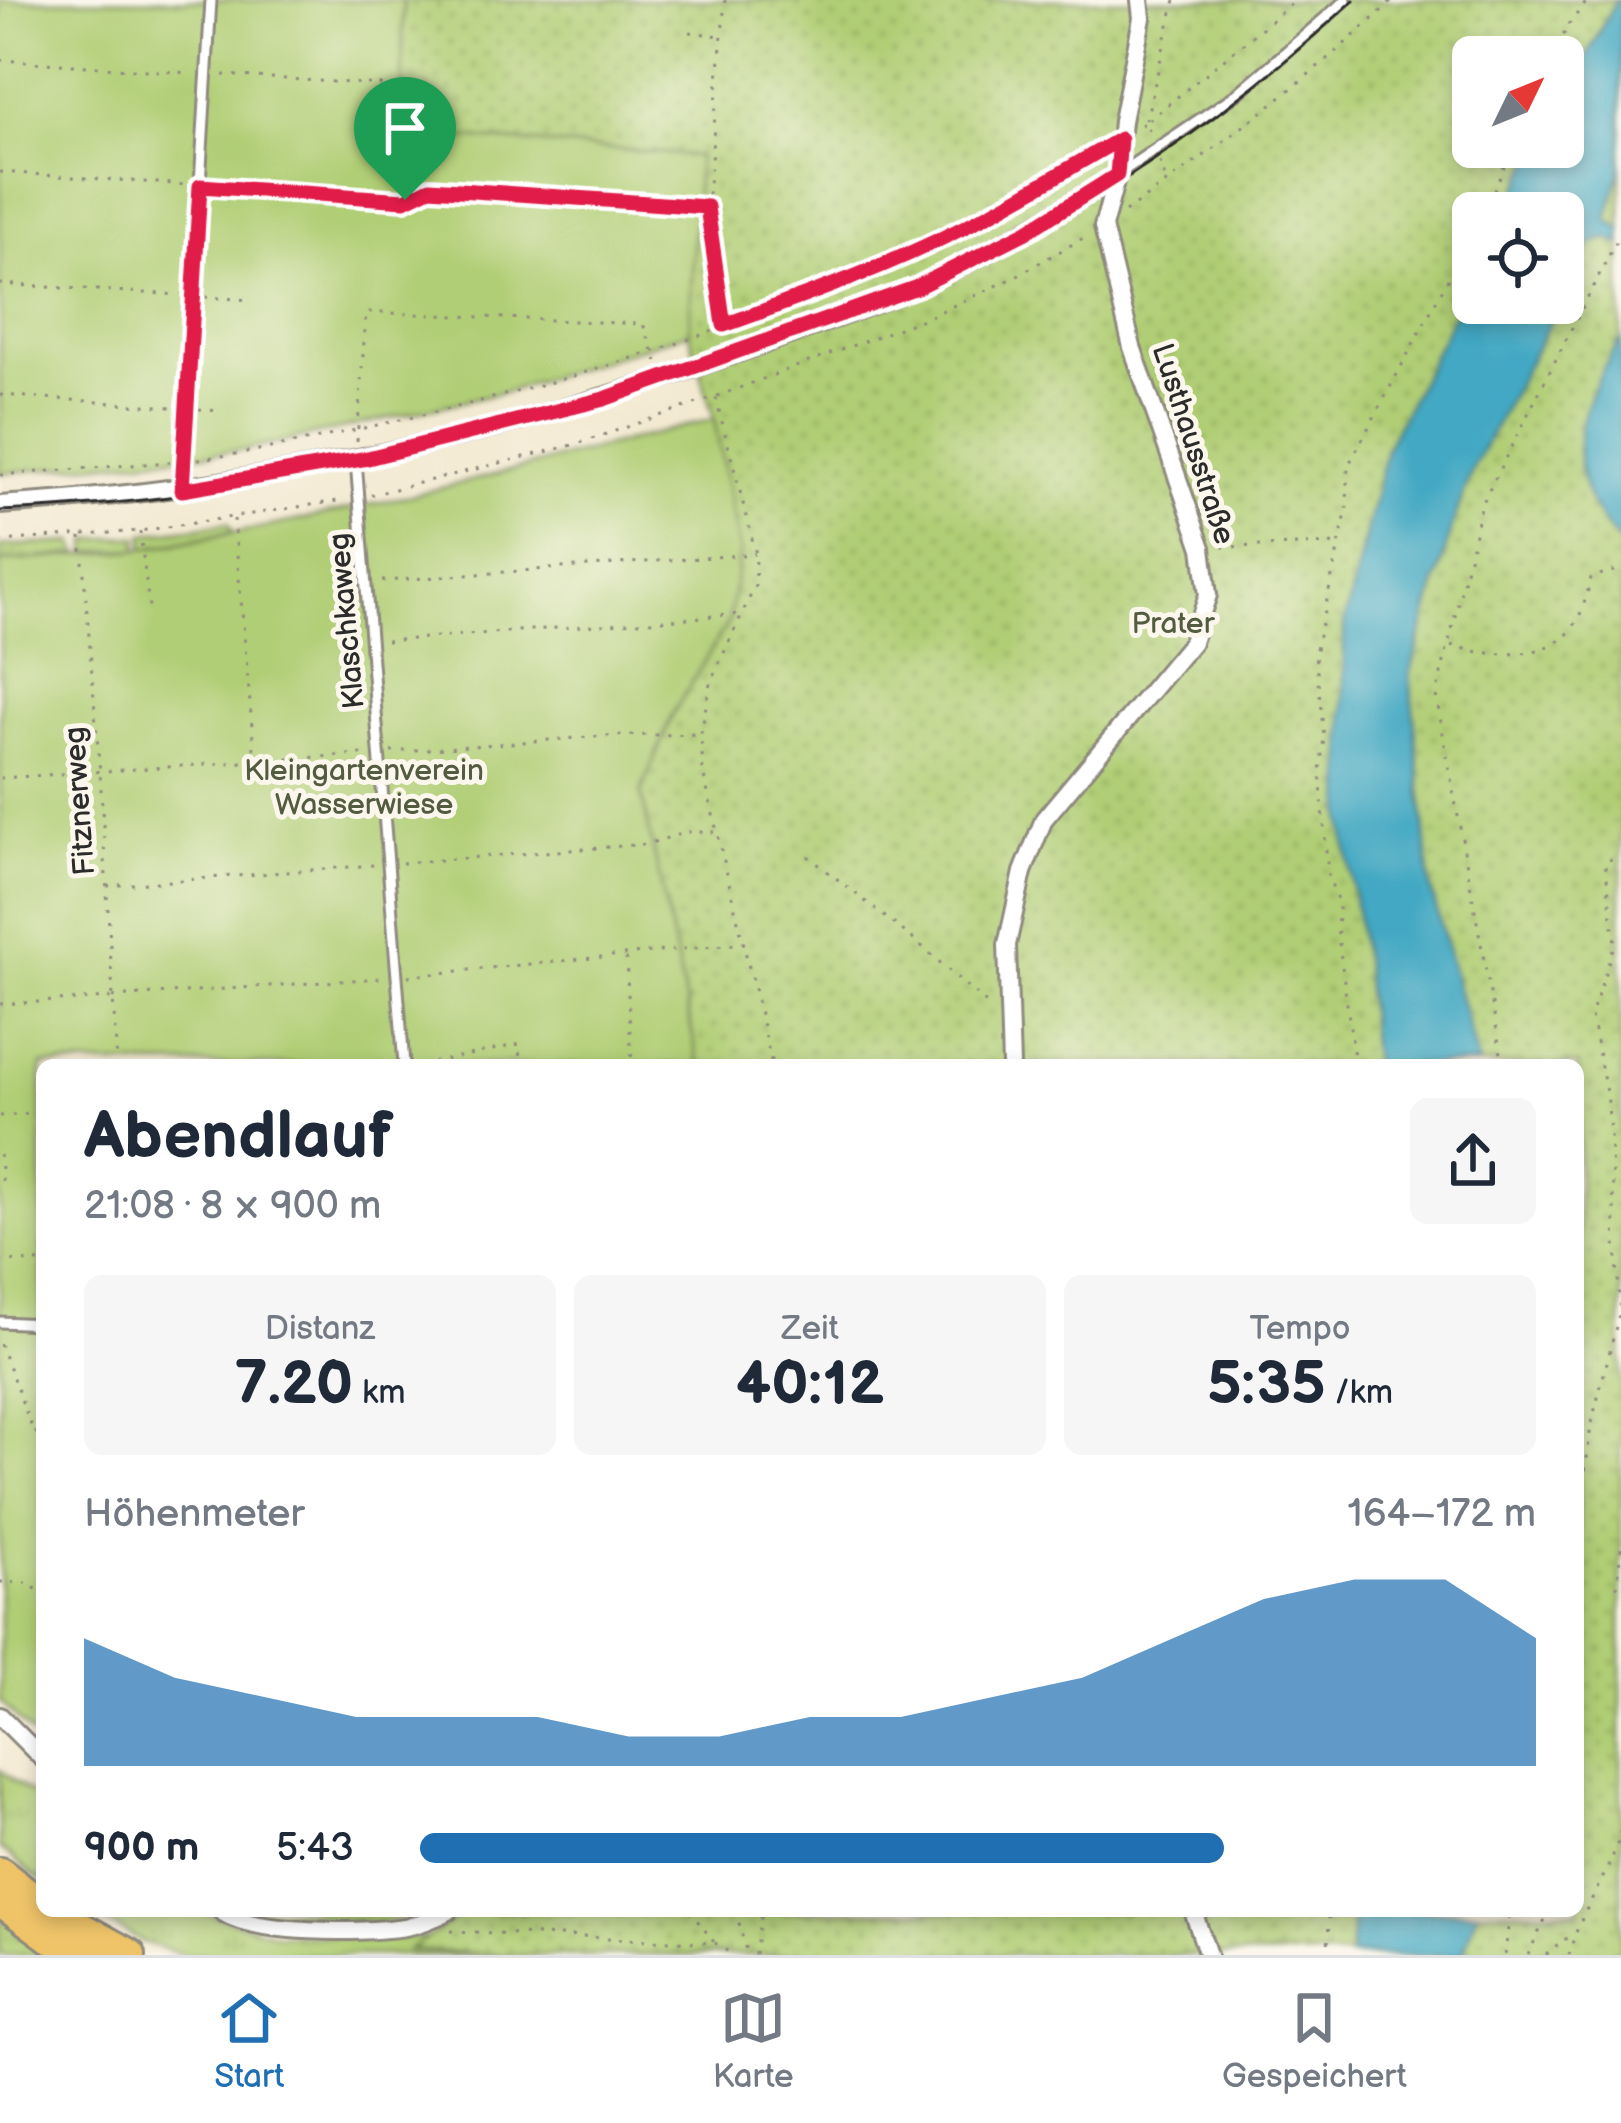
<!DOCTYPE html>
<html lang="de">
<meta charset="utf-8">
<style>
body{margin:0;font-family:"Balsamiq Sans",sans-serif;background:#f6f6f7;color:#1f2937;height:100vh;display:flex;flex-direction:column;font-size:45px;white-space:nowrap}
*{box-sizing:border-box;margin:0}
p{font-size:39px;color:#747a83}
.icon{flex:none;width:66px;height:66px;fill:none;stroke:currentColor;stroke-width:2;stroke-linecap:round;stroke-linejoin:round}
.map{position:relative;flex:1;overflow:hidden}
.details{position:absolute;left:36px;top:1059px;width:1548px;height:858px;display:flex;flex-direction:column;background:#fff;border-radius:18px;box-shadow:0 6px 18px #0003}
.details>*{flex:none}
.needle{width:78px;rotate:47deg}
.controls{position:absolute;left:1452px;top:36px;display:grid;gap:24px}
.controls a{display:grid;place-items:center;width:132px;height:132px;border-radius:18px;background:#fff;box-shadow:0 6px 18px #0003;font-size:60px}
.pin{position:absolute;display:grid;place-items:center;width:102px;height:102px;color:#fff;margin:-123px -51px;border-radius:50% 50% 50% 0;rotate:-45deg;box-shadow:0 0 12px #0007}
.pin .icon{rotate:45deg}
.round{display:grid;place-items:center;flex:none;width:126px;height:126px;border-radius:18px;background:#f6f6f7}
.summary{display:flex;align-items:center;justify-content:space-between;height:204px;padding:0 48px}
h1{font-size:66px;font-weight:700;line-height:90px}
.stats{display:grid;grid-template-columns:repeat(3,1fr);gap:18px;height:204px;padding:12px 48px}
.stats div{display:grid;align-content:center;border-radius:18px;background:#f6f6f7;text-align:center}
.stats b{font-size:60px;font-weight:700}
.stats small{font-size:33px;font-weight:400}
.stats p{font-size:33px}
.chart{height:336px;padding:24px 48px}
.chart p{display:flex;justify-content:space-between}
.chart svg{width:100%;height:216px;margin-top:12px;fill:#1f6fb2;opacity:.7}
ul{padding:0 48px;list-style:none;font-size:39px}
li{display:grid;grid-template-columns:192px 144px 1fr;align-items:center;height:90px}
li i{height:30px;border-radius:15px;background:#1f6fb2}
.tabs{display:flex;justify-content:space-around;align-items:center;height:168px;border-top:3px solid #e0e1e3;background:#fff;font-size:33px;color:#747a83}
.tabs a{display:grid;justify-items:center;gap:6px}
.tabs .active{color:#1f6fb2}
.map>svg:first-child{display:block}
.grass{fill:url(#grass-tufts);stroke:#6e7c50;stroke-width:3}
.park{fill:url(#park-dots);stroke:#6e7c50;stroke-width:3;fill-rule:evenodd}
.garden{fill:#b0ce75;stroke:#6e7c50;stroke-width:3}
.water{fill:#43a8c3;stroke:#376a77;stroke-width:3}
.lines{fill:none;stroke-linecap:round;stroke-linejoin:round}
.service-casing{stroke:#8f8a7e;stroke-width:15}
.minor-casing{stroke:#8f8a7e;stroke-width:22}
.motorway-casing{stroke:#8f8a7e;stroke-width:36}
.path{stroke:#8f8a7e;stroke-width:3;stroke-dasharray:3 9;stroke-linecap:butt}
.service{stroke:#fff;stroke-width:9}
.minor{stroke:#fff;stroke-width:16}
.motorway{stroke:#efc469;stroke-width:30}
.tram{stroke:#2b2b2b;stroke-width:3}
.route-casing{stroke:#fff;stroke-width:24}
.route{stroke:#e11d48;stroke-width:15}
.labels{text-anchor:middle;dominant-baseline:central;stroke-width:10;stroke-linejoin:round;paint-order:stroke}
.street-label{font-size:30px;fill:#2b2b2b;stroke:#fbf7ec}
.park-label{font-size:30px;fill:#535c41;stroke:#fbf7ec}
</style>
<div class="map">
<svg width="1621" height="1955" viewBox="0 0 1621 1955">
<defs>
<pattern id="grass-tufts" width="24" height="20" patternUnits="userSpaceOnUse" patternTransform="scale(3)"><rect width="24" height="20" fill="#b0ce75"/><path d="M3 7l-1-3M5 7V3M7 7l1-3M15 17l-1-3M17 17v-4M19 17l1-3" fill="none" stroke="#98b165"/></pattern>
<pattern id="park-dots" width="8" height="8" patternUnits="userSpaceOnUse" patternTransform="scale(3)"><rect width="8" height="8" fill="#b0ce75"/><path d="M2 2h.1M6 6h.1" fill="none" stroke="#98b165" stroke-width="1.8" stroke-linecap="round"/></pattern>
</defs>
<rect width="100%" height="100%" fill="#fbf7ec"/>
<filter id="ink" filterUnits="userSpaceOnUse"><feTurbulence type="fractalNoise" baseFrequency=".00833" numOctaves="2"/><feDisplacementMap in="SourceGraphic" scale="24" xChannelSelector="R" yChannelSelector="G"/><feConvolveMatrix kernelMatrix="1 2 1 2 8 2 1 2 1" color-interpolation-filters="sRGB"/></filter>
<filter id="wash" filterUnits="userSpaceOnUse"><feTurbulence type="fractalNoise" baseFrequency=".004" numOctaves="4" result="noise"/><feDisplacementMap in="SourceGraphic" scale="48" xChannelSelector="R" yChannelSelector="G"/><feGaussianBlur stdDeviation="2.7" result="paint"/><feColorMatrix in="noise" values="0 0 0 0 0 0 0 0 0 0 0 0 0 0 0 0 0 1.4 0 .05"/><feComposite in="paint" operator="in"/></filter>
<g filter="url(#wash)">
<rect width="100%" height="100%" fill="#f3e9d1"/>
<path class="grass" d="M228,523L233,532L144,548V534Z
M135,536L138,537V549L87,553L89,540Z
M74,542L79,554L0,562V546Z
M0,1770L42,1802V1882L0,1848Z
M86,1911H198L276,1934L607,1943L727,1955H185L143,1942Z
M0,1919L56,1955H0Z"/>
<path class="park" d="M403,0H1621V1955H511L409,1950L467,1911H1578V1065H699L641,792L672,715L729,620L714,419L689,332L698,156L401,133ZM1473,57H1563V147H1473ZM1473,213H1563V303H1473Z"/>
<path class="garden" d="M0,0H403L402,133L698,156L689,332L506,392L246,450L0,473Z
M714,419L740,552L729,620L672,715L641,792L699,1065H42V1745L0,1701V562C49,557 98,555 147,548C338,519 526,466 714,419Z
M235,1911H421V1915L381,1923L241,1916Z"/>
<path class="water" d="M1616,0H1621V167L1607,220L1621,228V244L1607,238L1591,244L1563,297V213H1506L1539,147H1563V101Z
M1473,277V303H1560L1472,470L1451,530L1410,675L1430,886L1479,1065H1373L1364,965L1343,821L1344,625L1387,446Z
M1621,339V544C1557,478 1573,411 1621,339Z
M1354,1911H1477L1462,1955H1350Z"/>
</g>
<g filter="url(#ink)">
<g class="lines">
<g class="service-casing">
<path id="service" d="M1117,175L1237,94L1346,0
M356,461L404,1065
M182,486L211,0
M0,1322L42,1324"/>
</g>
<g class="minor-casing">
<path id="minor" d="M0,505C257,489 505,436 747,350C819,324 891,301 959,267C1014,240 1065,207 1117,175
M1011,1065L1007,945L1023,872L1044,819L1192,642L1208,595L1202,548L1132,347L1103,227L1117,175L1122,121L1142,18L1140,0
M0,1716L42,1758
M221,1911C251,1935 367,1933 405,1927C422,1924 435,1918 449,1911
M1193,1911L1208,1955"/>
</g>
<g class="motorway-casing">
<path id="motorway" d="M0,1873L42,1906
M0,1900L50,1937L84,1955
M50,1911L130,1955"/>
</g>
<path class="path" d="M725,0L707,207L726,338
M690,32L720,36
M1553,57L1569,24L1588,0
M0,60L190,73
M223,75L397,86
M1146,120L1175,0
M1149,120L1296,0
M1141,125L1146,122L1151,136
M1160,162L1166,181
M0,172L188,185
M215,187L405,200L430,188L707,207
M1125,212C1220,146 1309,79 1393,0
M1485,213L1512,147
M0,284L178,295
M205,297L252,300
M0,395L172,407
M716,398L756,554L755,586L710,683L701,734L703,772L772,1065
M199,409L218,411
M357,441L366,312L643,324L657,361
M198,459C261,452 324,437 386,423C588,380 789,312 975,222C1018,200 1060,173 1102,149
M0,475L170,462
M371,495L577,444L715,397L926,318L1007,281L1087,236
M234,519L255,761
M140,532L149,607
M81,537L100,773L117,1065
M0,541L140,531L344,500
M1222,547L1338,544
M382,581L755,554
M386,641L742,614
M1452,645C1482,656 1535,660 1563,638C1580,625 1586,598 1591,578L1611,571L1621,572
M391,752L602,736L701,734
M0,778L363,754
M808,856L917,942L991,1008
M402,863L647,844L687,832H714
M107,886L374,865
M626,958L632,1065
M408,976L745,943
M113,997L381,978
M0,1004L112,998
M422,1065L520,1044L521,1065
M1355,1065L1337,928L1339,905L1328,875L1320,771L1324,737L1315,654L1347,509L1348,466L1473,232
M1503,1065L1436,695L1482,504L1621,232
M0,1116L42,1113
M0,1154L2,1186
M0,1261L42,1262
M0,1344L34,1433L42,1431
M1578,1530L1591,1425L1620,1311L1608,1102L1591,1016L1615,942L1605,861L1621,856
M1621,1548L1617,1586L1621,1594
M0,1582L30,1583L41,1594
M1621,1769V1787
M690,1911L714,1942
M736,1911L747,1955
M451,1931L715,1943L733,1955
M755,1955L762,1911
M1328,1955L1329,1911
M1505,1955L1510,1911
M1528,1955L1549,1911
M1546,1955L1573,1933
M1569,1955C1579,1911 1611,1875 1621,1830"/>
<use href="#service" class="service"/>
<use href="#minor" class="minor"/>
<use href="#motorway" class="motorway"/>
<path class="tram" d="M0,511C231,501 458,452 677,378C763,350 850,321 933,284C1084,217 1233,113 1354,0"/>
</g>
</g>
<g class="lines" filter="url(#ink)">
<g class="route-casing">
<path id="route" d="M1120,139L1117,175L1026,232L917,287L604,399L368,458L182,490L200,186L405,200L430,188L707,207L724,325C811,294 900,262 982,218C1029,193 1074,165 1120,139Z"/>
</g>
<use href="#route" class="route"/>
</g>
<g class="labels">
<g class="street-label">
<text transform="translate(1193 444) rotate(72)">Lusthausstraße</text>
<text transform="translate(347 621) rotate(-95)">Klaschkaweg</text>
<text transform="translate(80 801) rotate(-94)">Fitznerweg</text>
</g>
<g class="park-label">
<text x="1173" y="624">Prater</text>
<text x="364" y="771">Kleingartenverein<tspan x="364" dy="34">Wasserwiese</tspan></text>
</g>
</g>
</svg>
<div class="controls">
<a><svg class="needle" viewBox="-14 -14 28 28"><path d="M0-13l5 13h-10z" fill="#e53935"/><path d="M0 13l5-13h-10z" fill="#747a83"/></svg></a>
<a><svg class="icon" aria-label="locate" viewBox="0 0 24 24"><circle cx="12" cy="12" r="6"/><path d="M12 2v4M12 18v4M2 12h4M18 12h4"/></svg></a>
</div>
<div class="pin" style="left:405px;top:200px;background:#1e9e55"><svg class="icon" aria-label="arrive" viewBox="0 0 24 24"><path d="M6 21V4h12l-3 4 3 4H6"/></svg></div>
<section class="details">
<div class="summary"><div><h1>Abendlauf</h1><p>21:08 · 8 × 900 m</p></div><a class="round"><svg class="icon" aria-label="share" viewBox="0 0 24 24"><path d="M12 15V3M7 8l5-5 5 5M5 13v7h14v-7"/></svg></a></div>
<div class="stats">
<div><p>Distanz</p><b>7.20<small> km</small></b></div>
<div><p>Zeit</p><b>40:12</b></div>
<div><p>Tempo</p><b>5:35<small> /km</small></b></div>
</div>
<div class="chart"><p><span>Höhenmeter</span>164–172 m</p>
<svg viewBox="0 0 160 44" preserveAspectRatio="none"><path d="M0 44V18L10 26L20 30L30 34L40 34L50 34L60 38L70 38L80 34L90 34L100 30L110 26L120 18L130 10L140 6L150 6L160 18V44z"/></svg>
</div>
<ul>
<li><b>900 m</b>5:43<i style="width:72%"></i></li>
</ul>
</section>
</div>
<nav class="tabs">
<a class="active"><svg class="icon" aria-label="home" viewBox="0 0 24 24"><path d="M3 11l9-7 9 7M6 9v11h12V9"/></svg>Start</a>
<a><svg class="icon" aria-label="map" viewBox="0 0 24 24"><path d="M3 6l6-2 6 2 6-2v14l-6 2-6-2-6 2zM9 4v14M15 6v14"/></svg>Karte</a>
<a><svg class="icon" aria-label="saved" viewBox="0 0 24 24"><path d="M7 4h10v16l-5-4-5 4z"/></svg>Gespeichert</a>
</nav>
